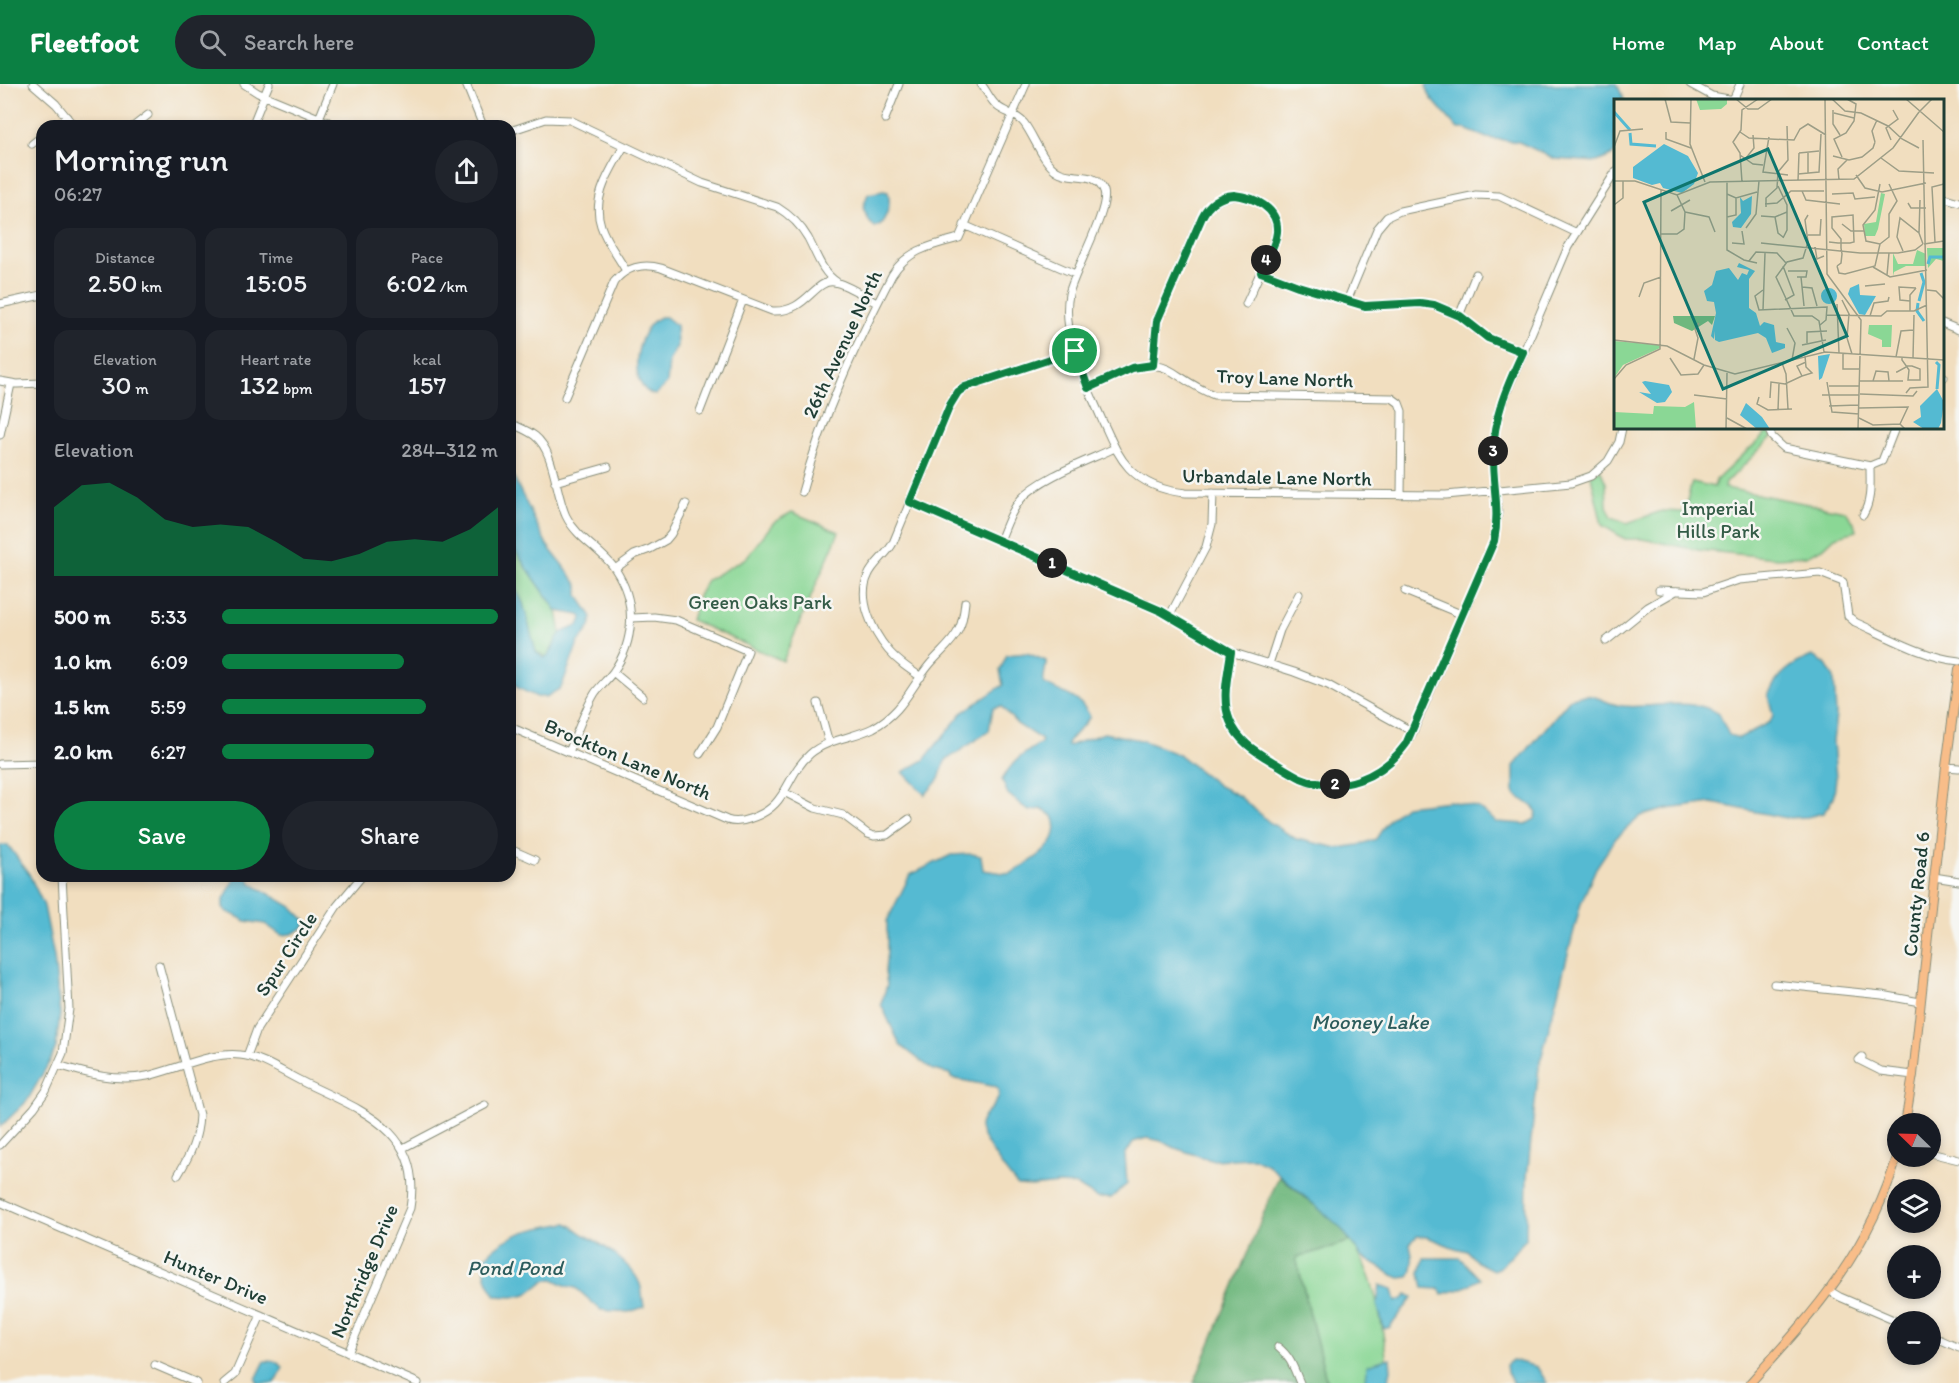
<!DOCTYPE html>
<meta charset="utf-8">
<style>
body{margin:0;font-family:Itim,sans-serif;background:#20242c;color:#f1f3f6;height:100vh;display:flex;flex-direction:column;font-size:22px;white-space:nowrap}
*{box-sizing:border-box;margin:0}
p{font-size:20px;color:#9ea1a6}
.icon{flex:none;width:33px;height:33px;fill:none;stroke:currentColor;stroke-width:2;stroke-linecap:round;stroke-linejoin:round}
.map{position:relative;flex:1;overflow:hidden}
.side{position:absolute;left:36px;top:36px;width:480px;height:762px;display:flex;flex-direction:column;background:#171b24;border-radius:18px;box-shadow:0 3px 9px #0003}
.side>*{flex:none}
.needle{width:39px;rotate:293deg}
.tools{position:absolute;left:1887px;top:1029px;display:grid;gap:12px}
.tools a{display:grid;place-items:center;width:54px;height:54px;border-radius:50%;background:#171b24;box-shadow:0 3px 9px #0003;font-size:30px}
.pin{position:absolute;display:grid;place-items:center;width:51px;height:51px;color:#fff;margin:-26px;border:3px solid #fff;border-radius:50%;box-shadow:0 2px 6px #0007}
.km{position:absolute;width:30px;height:30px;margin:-15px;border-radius:50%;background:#222;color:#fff;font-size:16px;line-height:30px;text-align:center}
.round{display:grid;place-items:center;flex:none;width:63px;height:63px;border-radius:32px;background:#20242c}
.head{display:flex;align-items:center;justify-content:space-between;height:102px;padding:0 18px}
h1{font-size:33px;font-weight:600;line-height:45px}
.figures{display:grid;grid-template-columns:repeat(3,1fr);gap:9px;height:102px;padding:6px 18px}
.figures div{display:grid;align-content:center;border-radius:15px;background:#20242c;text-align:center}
.figures b{font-size:26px;font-weight:600}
.figures small{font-size:16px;font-weight:400}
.figures p{font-size:16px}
.chart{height:168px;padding:12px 18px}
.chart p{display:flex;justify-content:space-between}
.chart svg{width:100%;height:108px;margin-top:6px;fill:#0b8043;opacity:.7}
.primary-button{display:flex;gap:12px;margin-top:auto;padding:12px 18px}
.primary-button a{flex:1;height:69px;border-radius:36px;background:#0b8043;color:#fff;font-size:24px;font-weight:600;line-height:69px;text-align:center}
.primary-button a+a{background:#20242c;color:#f1f3f6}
ul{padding:0 18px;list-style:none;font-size:20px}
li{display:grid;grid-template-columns:96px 72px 1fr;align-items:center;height:45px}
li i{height:15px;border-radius:8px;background:#0b8043}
header{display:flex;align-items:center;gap:36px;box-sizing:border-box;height:84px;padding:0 30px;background:#0b8043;color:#fff}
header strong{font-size:28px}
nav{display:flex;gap:33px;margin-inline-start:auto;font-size:21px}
.search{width:420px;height:54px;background:#20242c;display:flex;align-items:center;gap:15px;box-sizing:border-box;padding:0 21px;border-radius:33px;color:#9ea1a6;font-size:22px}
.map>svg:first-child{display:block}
.green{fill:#8ad795;stroke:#548a64;stroke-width:1.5}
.forest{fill:#6fb87e;stroke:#477a59;stroke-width:1.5}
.water{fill:#54bad2;stroke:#3a7c83;stroke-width:1.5}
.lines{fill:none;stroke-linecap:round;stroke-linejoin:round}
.minor-casing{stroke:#888e7a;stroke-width:9}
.major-casing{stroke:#888e7a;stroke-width:10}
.minor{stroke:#fff;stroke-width:7}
.major{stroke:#f8bd89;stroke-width:8}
.route-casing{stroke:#fff;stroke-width:12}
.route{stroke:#0b8043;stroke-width:8}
.labels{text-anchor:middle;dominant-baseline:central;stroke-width:5;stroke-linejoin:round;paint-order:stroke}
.street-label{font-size:20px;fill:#1f3d34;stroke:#f6f6f2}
.park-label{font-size:20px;fill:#345c47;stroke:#f6f6f2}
.water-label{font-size:21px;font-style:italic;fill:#2c5c5c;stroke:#f6f6f2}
.inset-river{fill:none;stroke:#54bad2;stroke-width:3}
.inset-road{fill:none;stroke:#9d9e87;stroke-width:1.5}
.view{fill:#0f766e;fill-opacity:0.15;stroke:#0f766e;stroke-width:3}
.inset-edge{fill:none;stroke:#1f3d34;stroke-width:3}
</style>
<header>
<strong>Fleetfoot</strong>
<div class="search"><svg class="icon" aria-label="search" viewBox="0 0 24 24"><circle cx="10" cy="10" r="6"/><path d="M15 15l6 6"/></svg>Search here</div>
<nav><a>Home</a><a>Map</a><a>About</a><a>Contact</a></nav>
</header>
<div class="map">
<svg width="1959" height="1299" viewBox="0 0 1959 1299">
<rect width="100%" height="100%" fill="#f6f6f2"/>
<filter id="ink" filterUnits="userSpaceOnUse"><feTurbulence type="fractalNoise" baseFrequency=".0167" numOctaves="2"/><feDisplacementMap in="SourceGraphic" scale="12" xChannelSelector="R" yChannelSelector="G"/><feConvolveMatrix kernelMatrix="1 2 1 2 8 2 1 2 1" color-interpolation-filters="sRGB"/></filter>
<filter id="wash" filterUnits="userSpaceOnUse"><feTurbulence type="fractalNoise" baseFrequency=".008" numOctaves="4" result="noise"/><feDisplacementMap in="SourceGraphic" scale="24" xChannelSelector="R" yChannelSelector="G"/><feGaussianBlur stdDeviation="1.35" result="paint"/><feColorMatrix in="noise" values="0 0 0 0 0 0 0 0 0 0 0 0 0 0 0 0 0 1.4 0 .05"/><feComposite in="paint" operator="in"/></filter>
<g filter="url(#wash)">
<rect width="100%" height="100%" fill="#f1debf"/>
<path class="green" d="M1769,347L1772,353L1726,399L1725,404L1845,427L1854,438L1856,447L1835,453L1823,464L1806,472L1777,474L1698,466L1643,455H1625L1602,441L1591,392L1600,385L1606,399L1607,422L1612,433L1627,439L1662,427L1684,428L1692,398L1714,403L1716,396Z
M792,428L839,448L783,577L691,536L698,512L707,496L746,474L774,438Z
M510,454L521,475L557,527L561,550L547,573L536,568L510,512Z
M1351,1157C1379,1197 1384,1251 1389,1299H1327L1296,1174Z"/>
<path class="forest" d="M1279,1092L1341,1143L1351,1157L1296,1174L1327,1299H1194Z"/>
<path class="water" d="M1427,0H1617L1624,16H1616L1615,68L1611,72L1597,78L1555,75L1519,58L1487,54L1465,45H1458L1431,14L1426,2Z
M883,107L888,108C891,119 888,130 881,140L874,143L868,136L863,123L868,110Z
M660,233H666L676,241L677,262L669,277L667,300L655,311C625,304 636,243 660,233Z
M510,386L547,461L578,501V512L592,533L590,543L578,559L561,604L546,613H537L518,604L511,594L510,494L523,519L536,568L544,574C554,569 553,558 560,550C569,542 580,547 582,533L579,531L557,527L513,464L510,456Z
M1027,569L1046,577C1047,586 1042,592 1044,599C1060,610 1081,611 1090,633L1067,659L1068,662L1104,649L1141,656L1162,664L1179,671L1219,702L1239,712L1269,738L1296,755L1338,764L1359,761L1376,755L1389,735L1405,722L1450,717L1479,724L1496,738L1526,740L1535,735L1537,728L1533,723L1516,711L1514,707V682L1570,615C1596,605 1601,620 1623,622C1654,625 1691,612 1719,630L1729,651L1739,654L1770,638L1773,631L1768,611C1778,590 1790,581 1812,572L1825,579L1834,594L1836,631L1833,658L1836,694L1834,710L1830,720L1823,729L1807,733L1786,734L1712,719L1667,725L1641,732L1616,754L1596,784L1581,819L1539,983L1527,1093L1526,1155L1500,1183L1493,1186L1477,1178L1467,1167L1455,1164L1427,1153L1417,1152L1410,1160C1412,1172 1415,1182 1409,1193L1400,1194L1393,1191L1362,1173L1340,1143L1268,1081L1253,1074L1211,1076L1175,1064L1161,1057L1147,1054L1133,1058L1125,1071L1127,1100L1111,1114H1097L1076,1101L1059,1100L1031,1103L1018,1102C1010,1094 980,1053 980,1044C979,1028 1006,1019 997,1003L951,994L950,990L933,986L900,961L881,920L887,901L885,888L887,866V837L910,791L951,771L972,770L981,772L983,786L1010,790C1030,778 1066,760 1053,732L1041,725L1029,727L1008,710L1002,696C1013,676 1022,671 1041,659L1042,656L1017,640L1001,622L993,624L989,647L945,677L939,695L925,711L903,688L924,676L962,629L1003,601L1000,586L1007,571Z
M0,761H8L29,790L44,822L54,873L60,930L56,963L50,977L27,1017L0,1043Z
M236,792H247L252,800L292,823L307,838L303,844L292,850L281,851L265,840L246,837L226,827L223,823V817Z
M567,1139C575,1143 580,1149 587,1152C603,1161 633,1181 640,1200C642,1207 643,1216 644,1223L629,1228L601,1226L576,1204L567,1202L553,1195L544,1197L527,1210L513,1213L496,1212C486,1197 484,1191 485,1173C508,1148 535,1144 567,1139Z
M1424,1174H1460L1480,1195L1461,1205L1443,1210L1439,1205L1423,1204L1420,1189Z
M1380,1201L1393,1205L1396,1218L1403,1215L1407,1210L1413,1213L1390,1243L1384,1245L1377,1220Z
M1390,1274L1391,1286L1388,1299H1366L1367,1281Z
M1512,1276L1537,1283L1547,1299H1513L1507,1289L1506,1281Z
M265,1277C273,1277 277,1277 283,1283L278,1295L274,1299H258L256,1295Z"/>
</g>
<g filter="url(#ink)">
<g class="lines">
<g class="minor-casing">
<path id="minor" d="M33,0L56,20L74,42
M244,0L258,9L338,42
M466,0L483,42
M981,0C987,7 990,16 997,22C1005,29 1017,30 1024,39C1034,52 1043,79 1057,87C1072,97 1096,85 1104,107C1110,125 1074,187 1069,210C1061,251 1086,299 1102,336C1110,352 1116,370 1129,384C1144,400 1164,407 1186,409L1446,411L1571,399L1591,392L1608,377L1619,358L1622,344
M1690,0L1712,12L1734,16
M1733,16L1740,0
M885,35L899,0
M55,42L67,33
M134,42L148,31
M252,42L269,0
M316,42L333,0
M510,47L546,35L570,36L702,99L777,123C790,131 800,140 808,154C816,169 822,189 837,198
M32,60L42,52
M624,62C611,86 591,113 601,142C606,158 618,172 626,187
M1942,113L1959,118
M510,117V141
M964,141L1075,190
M1261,187L1298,202L1365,222L1406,219L1434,221L1460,232L1488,254L1523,268
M1347,217L1377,145L1387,133L1400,127L1476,111L1499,112L1577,149
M0,220L42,211
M1459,232L1476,190
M1942,239L1959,246
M1153,281L1157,237L1201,133C1225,92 1286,116 1275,156L1246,220
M1942,293H1944
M0,297L17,300L42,299
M1088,304C1114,292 1145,270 1173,288C1187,297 1198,305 1214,311L1392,314L1399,319L1402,327L1401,411
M565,313L614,198C626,183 643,179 661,184L772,227C807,229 814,195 834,198C847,200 865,213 877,219
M700,327L743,216
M510,339C518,343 527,346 535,352C555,368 555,408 566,432C577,455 601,465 615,485C637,518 635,557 613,588C607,596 600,602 595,609C584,627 577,649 569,668
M1768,344L1772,353L1784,364L1870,382
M0,351L11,300
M1870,382L1882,377L1895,344
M555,398L608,383
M802,408C823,330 855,262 892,191C907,166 932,161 959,154L1026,0
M910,418L1161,527L1231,568L1294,588L1328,601L1413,648
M1863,431C1872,416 1870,400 1870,382
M1000,457C1006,442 1011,427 1021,415C1041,393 1087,377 1115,364
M615,485L634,471L650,465L666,456L671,450L686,420
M1659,506L1703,508L1739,496L1820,489L1843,498L1848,532L1855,538C1886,552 1925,574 1959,577
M1405,507L1463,531
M1170,531L1206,463L1212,440L1213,409
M632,534L654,533L676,536L748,567L717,643L700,670
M1606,557L1648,523L1676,507
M1231,568C1228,591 1222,615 1230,637C1238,657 1255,667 1273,678C1282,683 1291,689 1301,694C1347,713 1391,689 1413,648L1494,457L1498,428L1493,381V357L1499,326L1568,163L1616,87
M1269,580L1280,546L1299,510
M613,588L643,613
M921,593C909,585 897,577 888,566C873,548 857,515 868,492C873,479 887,471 893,459L950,321L958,308L972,300L1075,267
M818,619L829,659
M510,643L727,736C735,739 741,738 749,735C789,723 784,693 810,670C827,655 853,654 873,644C904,627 909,605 930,580C940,568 953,559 959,545C963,537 964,528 965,518
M0,680L42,679
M1946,683L1959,684
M784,708L815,724L843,731L868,750L874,752L887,751L909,735
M510,765L535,776
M1934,793L1959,797
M159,881L199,1031C198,1055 190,1071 178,1091
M1774,900L1882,911L1920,918
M247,972L257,945L268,928L337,822L362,792
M1862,973L1859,976L1881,987L1913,991
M58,981C87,990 117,998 147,992C174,986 214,967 240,971C262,973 284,989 303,998C360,1026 424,1046 410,1124L348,1269
M0,1061L34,1024L46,1007L63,969L69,925L62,792
M403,1064L485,1021
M1930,1069L1959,1076
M0,1118L418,1299
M1830,1207L1840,1213L1898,1238
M1930,1251L1959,1264
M1278,1263C1291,1273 1294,1285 1300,1299
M155,1281L197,1299
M224,1299L235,1290L261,1231"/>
</g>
<g class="major-casing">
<path id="major" d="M1905,1040L1913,991L1946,683L1959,585
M1750,1299C1817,1225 1869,1168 1898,1070"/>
</g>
<use href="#minor" class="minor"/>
<use href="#major" class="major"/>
</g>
</g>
<g class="lines" filter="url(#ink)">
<g class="route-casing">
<path id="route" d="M1234,111C1254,113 1279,124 1277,148C1276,161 1266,176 1261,188L1298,202L1365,222L1420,219L1434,221L1460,232L1488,254L1523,268C1507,302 1492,336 1493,374C1493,404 1500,426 1494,457L1406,660C1382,693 1341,711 1301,694C1291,689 1282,683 1273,678C1255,667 1238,657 1230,637C1221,615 1228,591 1231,568L1161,527L910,418L950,321L958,308L965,303L1075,267L1088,304L1132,284L1153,281L1157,237L1202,133C1209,119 1219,112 1234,111Z"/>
</g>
<use href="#route" class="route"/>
</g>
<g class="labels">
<g class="street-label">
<text transform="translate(842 260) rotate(-65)">26th Avenue North</text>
<text transform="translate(1285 294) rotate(2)">Troy Lane North</text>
<text transform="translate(1277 393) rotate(1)">Urbandale Lane North</text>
<text transform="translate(628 675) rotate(23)">Brockton Lane North</text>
<text transform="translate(1916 810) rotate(-84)">County Road 6</text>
<text transform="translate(286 870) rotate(-57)">Spur Circle</text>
<text transform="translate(364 1187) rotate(-67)">Northridge Drive</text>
<text transform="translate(216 1193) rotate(23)">Hunter Drive</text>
</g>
<g class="park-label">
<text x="1718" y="424">Imperial<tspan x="1718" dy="23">Hills Park</tspan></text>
<text x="760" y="518">Green Oaks Park</text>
</g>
<g class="water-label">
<text x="1370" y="937">Mooney Lake</text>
<text x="515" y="1183">Pond Pond</text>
</g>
</g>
<g transform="translate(1614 15)">
<rect width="330" height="330" fill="#f1debf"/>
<path d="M82,0H113V5L107,10L86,11ZM267,94L271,95L264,130L261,137H251L250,125L262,123ZM313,149H330V162L322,160L314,169ZM303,151L312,155V167H292L280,173L279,177V154L284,165H299ZM255,226H278L277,248H268V241L254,235ZM0,242L46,246V249L9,266L0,279ZM80,303L82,330H0V313L39,315L40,307L71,308Z" fill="#8ad795"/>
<path d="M59,217H101L98,226L94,222L78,232L60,224Z" fill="#6fb87e"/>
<path d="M50,45L74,57L84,74L80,85L68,94L49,89L46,84L38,86L19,79V68ZM138,97L137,115L127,129L119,128L118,123L127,114L126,98L129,102ZM125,164L141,172L135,180V209L142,214L146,227L150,223L160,226L162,243L171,245V249L158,254L152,239L144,234L105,243L101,241V232L100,240L97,237L102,214L100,203L93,202L90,192L98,186L102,172L115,169L124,181L128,174L133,176L135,171L123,168ZM245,185L246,196L262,197L251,216L245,215L234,195L236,189ZM207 197a8 8 0 1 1 16 0a8 8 0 1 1-16 0ZM216,255L208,279L205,281L204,257ZM31,282L55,286L58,293L51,303L43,304L25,293L37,295L28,283ZM323,290L330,303L327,324L324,330H310L299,323L307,318L306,307ZM132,304L148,318L156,330H143L126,316Z" fill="#54bad2"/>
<path class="inset-river" d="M0,13L16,31M16,34L17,45L42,47M314,165L316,158H330M305,202L310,183L307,174M304,204L303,212L310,222M322,263L325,266L323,290"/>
<path class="inset-road" d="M51,0L57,23L76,24M77,0L76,45L91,83M122,0L134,10H144L158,0M211,0L213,175L247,221L244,330M218,0L231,12L247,14L274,27L288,40L305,49M292,0L330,33M219,11V25L226,36M305,13L318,0M220,14L240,19M52,33V40L77,49M126,33L135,39L180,41L186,30L194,25L212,36M155,38L149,73L174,76M277,41L272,29L284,20L279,11M261,43L258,32L263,21M0,48L6,32L29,30M194,53V74M185,54L205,52M126,56L139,65L149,66M219,57L235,61L248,58L259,49L261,43M228,58L220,40L232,34L240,22L242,5L233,0M132,59L140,49L139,36M267,59L285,72L320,74M184,75L205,73L207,35M242,76L251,89L268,93L312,84M225,81L224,70L233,61M0,82H21L63,96L96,83L240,80L279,49L305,13M184,82L185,54M113,83V151L130,161L143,164M128,83L126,54L119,43L127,31L128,11L144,0M266,85L261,111L249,126L252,142L266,145M164,87L173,106V131L169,139M188,92L192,101L226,105M113,95L122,99L143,93M218,95L239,94L241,100L261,98M294,104L297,109H312M151,105L163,104L177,92H210M0,106L9,99V82M152,108V99L163,89L164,73L174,61L173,27M57,112L76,101M71,113L95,118L101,133M194,116L191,121L194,143L189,159L173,163L162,178L180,217H198L205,222L210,253M147,117L161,118L173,113M113,118L122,116V99M161,118L164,134L169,138M228,125L237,132H250M132,129L142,115L145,82M305,134L306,101M47,135H63L70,130L71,113L63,96M194,136H206L207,120M215,143L224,144H236L240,143L239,116L218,118V129L227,140V149L228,155L227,164L223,167M321,143L318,88L330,85M118,144L130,145L128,132M147,144L246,154H284L301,151L309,145M266,145L275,138V115L283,102L275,85M310,145L330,142M201,148L203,160L210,157M289,152L283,138L286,119L305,134L309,145M135,162L142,153L163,154L172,164M169,167L180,196L171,201M223,167L225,174L231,175L261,167L266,145M259,168L276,178L313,171M174,172H193L192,178H183M273,176L275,154M187,178L190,207M251,187L271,185M188,188L198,189L203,207M149,191L141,197L145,211L213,208L212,221L206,226M313,191L322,192L330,200M25,198L30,184L47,178M228,201L235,215L233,239L238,255M296,202L286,201L285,188L302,189M223,205L225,254M149,211L151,154M296,212V196L302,189M213,216L267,217L273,212H300L313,206M256,217L260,204L274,202L275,198M173,229L181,244L178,261M0,241L53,247L90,266L121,275L211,253L330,261M193,244V233L213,232M188,246L212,241M229,254V270H246M282,258L287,232L299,231M56,259L67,276L84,275L90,266M299,259L300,216M80,260L84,239L81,230L85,224M168,264L172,275L174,310M282,273H283L292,268H293V267H298L306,270V281H294L295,271L293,268L288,261V258M188,277L198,274L192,268L191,257M188,277L183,267L192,263M0,280L12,266L46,250L47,91M246,282H289M259,282L262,272L274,273L275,282M213,283L218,313L245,315M215,287H245M292,294L296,289L314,288L309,41M246,295L299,297L303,292M80,296L113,300M208,296H245M145,298L143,305L154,311L178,310M156,299L157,283L171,285L188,277M215,307L244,306M245,309L294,308L286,325M164,311L165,285M113,319L133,330M245,319L259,326L286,325L291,330M112,330L113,274"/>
<path class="view" d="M154,50L233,237L109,290L30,103Z"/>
<rect width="330" height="330" class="inset-edge"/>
</g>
</svg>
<div class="tools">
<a><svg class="needle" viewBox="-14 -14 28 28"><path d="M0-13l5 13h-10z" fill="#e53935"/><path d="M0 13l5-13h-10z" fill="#9ea1a6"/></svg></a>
<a><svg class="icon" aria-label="layers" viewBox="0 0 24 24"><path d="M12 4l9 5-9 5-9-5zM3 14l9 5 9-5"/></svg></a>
<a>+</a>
<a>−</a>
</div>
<div class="pin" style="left:1075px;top:267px;background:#1e9e55"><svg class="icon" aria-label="arrive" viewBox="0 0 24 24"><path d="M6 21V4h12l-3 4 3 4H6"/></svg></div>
<b class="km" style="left:1052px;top:479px">1</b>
<b class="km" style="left:1335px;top:700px">2</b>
<b class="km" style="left:1493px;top:367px">3</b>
<b class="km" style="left:1266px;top:176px">4</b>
<section class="side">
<div class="head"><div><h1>Morning run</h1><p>06:27</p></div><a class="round"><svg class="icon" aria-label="share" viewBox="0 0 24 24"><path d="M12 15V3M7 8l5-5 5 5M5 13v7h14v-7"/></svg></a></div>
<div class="figures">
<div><p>Distance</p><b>2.50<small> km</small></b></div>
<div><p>Time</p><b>15:05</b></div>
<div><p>Pace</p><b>6:02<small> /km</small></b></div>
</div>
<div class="figures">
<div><p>Elevation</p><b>30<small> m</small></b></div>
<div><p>Heart rate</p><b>132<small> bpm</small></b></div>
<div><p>kcal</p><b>157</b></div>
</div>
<div class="chart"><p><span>Elevation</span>284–312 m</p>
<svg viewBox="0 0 160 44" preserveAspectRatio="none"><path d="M0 44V16L10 7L20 6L30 12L40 21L50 24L60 23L70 24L80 30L90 37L100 38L110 35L120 30L130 29L140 30L150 25L160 16V44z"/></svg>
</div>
<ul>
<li><b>500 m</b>5:33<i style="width:100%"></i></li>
<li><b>1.0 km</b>6:09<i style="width:66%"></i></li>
<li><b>1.5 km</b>5:59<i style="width:74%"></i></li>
<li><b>2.0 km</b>6:27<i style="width:55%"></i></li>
</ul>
<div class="primary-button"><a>Save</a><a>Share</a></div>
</section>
</div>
